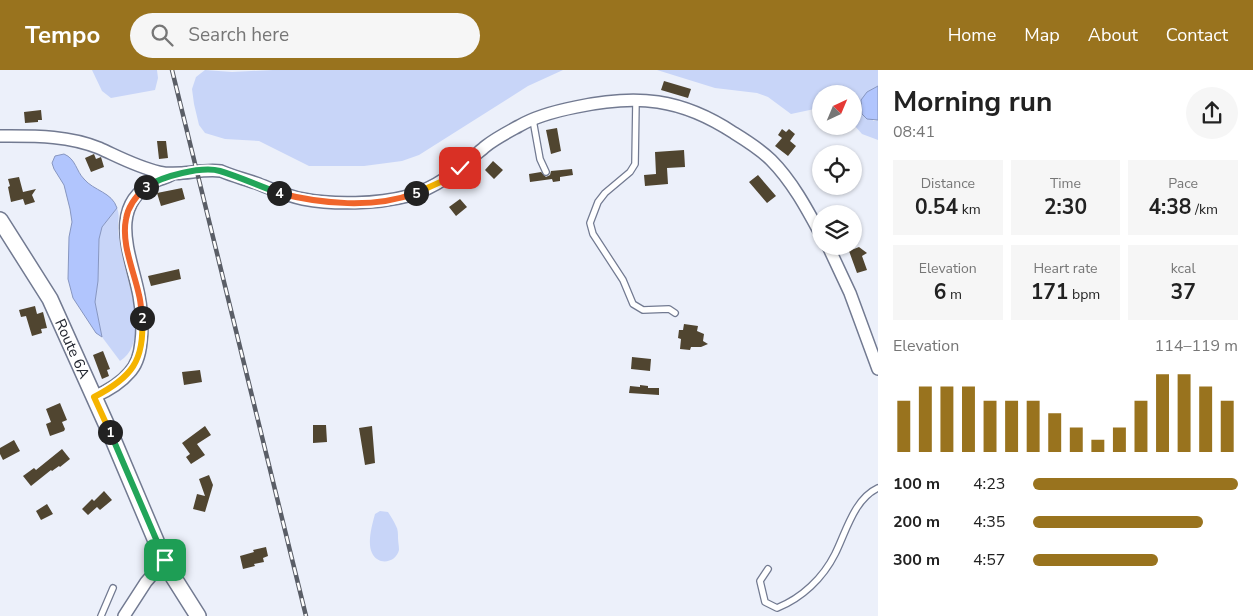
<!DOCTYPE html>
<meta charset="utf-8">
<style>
body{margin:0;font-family:"Nunito Sans",sans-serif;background:#f6f6f6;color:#222;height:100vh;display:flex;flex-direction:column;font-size:19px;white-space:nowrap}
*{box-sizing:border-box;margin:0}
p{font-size:16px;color:#767676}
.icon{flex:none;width:28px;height:28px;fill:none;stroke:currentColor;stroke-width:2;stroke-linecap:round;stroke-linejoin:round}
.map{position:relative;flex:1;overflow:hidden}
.sheet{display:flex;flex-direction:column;background:#fff;width:375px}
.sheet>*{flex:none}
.needle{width:32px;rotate:44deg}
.tools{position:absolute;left:812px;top:15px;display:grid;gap:10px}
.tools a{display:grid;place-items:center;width:50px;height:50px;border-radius:50%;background:#fff;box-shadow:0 1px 4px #0004;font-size:25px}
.pin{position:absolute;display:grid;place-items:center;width:42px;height:42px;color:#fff;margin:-21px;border-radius:10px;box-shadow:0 2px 8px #0006}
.km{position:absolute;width:25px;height:25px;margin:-12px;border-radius:50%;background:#222;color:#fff;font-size:14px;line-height:25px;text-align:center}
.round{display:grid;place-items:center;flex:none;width:52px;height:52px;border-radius:26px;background:#f6f6f6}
.overview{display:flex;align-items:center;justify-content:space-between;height:85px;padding:0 15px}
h1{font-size:28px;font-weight:700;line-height:38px}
.metrics{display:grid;grid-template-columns:repeat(3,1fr);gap:8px;height:85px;padding:5px 15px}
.metrics div{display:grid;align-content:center;border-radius:0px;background:#f6f6f6;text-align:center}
.metrics b{font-size:21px;font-weight:700}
.metrics small{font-size:14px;font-weight:400}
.metrics p{font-size:14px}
.chart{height:140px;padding:10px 15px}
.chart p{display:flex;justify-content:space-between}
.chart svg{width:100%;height:90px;margin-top:5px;stroke:#99731e;stroke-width:6}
ul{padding:0 15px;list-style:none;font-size:16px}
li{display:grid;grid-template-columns:80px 60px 1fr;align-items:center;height:38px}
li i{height:12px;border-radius:6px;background:#99731e}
header{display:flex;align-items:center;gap:30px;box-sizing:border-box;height:70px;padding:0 25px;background:#99731e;color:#fff}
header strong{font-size:24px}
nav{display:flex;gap:28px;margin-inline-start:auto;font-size:18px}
.search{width:350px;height:45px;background:#f6f6f6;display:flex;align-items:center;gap:12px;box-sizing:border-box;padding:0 18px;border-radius:28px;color:#767676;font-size:19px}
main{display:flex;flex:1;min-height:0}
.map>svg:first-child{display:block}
.green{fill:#c8d5f8}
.water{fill:#b1c5fd;stroke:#8796c0}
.building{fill:#504530}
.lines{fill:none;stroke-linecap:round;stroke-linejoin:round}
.lane-casing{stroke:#727a91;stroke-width:8}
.street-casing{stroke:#727a91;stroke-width:14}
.secondary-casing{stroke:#727a91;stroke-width:18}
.lane{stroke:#fff;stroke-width:5.5}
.street{stroke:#fff;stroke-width:11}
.secondary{stroke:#fff;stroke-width:15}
.rail-casing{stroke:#5a5e67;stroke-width:4.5}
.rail{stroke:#fdfdfd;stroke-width:2.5;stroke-dasharray:8;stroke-linecap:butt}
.split-1-casing{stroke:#fff;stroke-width:10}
.split-2-casing{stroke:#fff;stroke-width:10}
.split-3-casing{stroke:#fff;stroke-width:10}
.split-4-casing{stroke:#fff;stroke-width:10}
.split-5-casing{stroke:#fff;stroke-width:10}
.split-6-casing{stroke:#fff;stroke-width:10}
.split-1{stroke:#22a559;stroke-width:6}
.split-2{stroke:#f5b400;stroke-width:6}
.split-3{stroke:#f0652b;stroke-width:6}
.split-4{stroke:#22a559;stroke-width:6}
.split-5{stroke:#f0652b;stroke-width:6}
.split-6{stroke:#f5b400;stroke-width:6}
.labels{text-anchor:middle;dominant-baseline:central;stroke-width:5;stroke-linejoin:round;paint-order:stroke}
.street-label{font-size:15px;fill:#252932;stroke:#fdfdfd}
</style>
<header>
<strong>Tempo</strong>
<div class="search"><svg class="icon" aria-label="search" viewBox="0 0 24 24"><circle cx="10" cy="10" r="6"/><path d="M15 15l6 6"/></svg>Search here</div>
<nav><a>Home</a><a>Map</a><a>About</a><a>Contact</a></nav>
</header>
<main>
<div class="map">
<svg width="878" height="546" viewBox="0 0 878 546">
<rect width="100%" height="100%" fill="#ecf0fa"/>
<path class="green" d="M92,0H157L158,8L155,20L111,28L102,21Z
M205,0L232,2L273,0H563L528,16L419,85L402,91L364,96H309L259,71L225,69L205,63L199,55L194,34L192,19L196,7Z
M657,0H878V16L867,22L873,51L878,50V70L862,64L854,55V24H821V36L819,38L791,44L768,27L757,23L715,18Z
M117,138C120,145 118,150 118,157C118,164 120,172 121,180C126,211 152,270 120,291L102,267L95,232L98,211L99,169L102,157Z
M380,441L388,442C391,447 394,451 396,456C398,459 398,464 398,468C398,471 399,476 399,480C396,493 378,496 372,483C367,473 372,455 375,444Z"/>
<path class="water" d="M878,16V50L867,49L862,44L861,30L867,22Z
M64,84C76,89 76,101 84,109C94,121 112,122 117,138L102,157L99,169L98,211L95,232L102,267L96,263L73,228L68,209L69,167L72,152L70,139L64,115L54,99L52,93L55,86Z"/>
<path class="building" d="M664,11L691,19L688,28L661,20Z
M41,40L42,50H38V52L25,53L24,42Z
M557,58L561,81L551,84L546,60Z
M782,59L786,62L789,59L795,64L790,71L796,76L788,86L775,76L782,68L778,65Z
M157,71H166L168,88L159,89Z
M684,80L685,97L667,98L668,114L645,116L644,105L656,104L655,82Z
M94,84L96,89L101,87L104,97L91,102L85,88Z
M493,91L503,100L494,109L485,100Z
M572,99L573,105L560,107V111L553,112L552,109L530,112L529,104L541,102L546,107L550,105L551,101Z
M758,105L776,126L767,133L749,112Z
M19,107L23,122L36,119L32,125L35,132L25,135L23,129L11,132L8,117L10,116L8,109Z
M182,118L185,129L161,136L157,123Z
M460,129L467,137L456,146L449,137Z
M859,177L867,183L862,186L867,200L857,203L849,181Z
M179,199L181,209L151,216L148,206Z
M35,236L37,244L43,242L47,258L41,259L42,263L32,266L26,246L21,247L19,240Z
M684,254L698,256L697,261L704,264L703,271L708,274L701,277H691L690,280L680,279L681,269L678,268L679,260H683Z
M103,281L110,299L107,300L109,306L102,309L93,285Z
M632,287L651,289L650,301L631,299Z
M200,300L202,312L184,315L182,302Z
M640,315L648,316V318H659V325L629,323L630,316L640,317Z
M60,333L67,350L62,352L65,359L64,361L50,366L46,354L51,352L46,339Z
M313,355H326L327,372L313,373Z
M205,356L211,365L197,374L205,385L191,394L186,387L190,384L182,373Z
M372,356L375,393L365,395L359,358Z
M14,370L20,381L3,390L0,384V378Z
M62,379L70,389L60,397L59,396L52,401L51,400L31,416L23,406L34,398L36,400Z
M209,405L213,415L205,442L193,439L197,424L205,426L199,409Z
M104,421L112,430L100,440L97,437L88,445L82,439L92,429L94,431Z
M47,434L53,444L41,450L36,441Z
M266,477L268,486L263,488L264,492L254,494L255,496L243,499L240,486L254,482L253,480Z"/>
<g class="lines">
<g class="lane-casing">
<path id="lane" d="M636,31L635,94L630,102L605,123L598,132L590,153L593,164L623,210L633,234L643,240L669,239L675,243
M533,50L540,89L546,102
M768,499L760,511L765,532L777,538C802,528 823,508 835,484C846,462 854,429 878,418
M101,546L113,518"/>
</g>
<g class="street-casing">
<path id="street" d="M0,66C34,66 67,65 99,78C119,87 137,97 159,102C180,107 200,98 221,101C232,106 245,109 256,113C272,119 287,126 303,129C334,135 377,134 408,126C440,117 462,96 486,76C496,68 508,62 519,56C536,46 556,41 576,37C637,24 681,28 734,63C747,71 760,79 771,90C792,111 807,139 821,165
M828,176L850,223L878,299
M94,327C107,321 120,314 129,303C137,295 140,283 141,272C143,256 142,242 139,226C132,187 106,137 154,112C159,109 166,108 171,105
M124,546L146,512L165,490"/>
</g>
<g class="secondary-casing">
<g id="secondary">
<path id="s1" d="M0,150L50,229L112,367L167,497L198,546"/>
</g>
</g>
<use href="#lane" class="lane"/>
<use href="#street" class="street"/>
<use href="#secondary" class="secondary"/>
<g class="rail-casing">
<path id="rail" d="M172,0L306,546"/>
</g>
<use href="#rail" class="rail"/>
</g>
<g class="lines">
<g class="split-1-casing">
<path id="split-1" d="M110,362L165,490"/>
</g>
<g class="split-2-casing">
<path id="split-2" d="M110,362L94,327C131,308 145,291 142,248"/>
</g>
<g class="split-3-casing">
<path id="split-3" d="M142,248C141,240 141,232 139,225C134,201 121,174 126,149C128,136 137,125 146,117"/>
</g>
<g class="split-4-casing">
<path id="split-4" d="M146,117C162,106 202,96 220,101C240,107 259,116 279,123"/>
</g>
<g class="split-5-casing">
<path id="split-5" d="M279,123C321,134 374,139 416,123"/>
</g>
<g class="split-6-casing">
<path id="split-6" d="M416,123L445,110L460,98"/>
</g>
<use href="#split-1" class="split-1"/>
<use href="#split-2" class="split-2"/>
<use href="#split-3" class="split-3"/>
<use href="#split-4" class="split-4"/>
<use href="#split-5" class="split-5"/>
<use href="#split-6" class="split-6"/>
</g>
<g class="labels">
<g class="street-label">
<text stroke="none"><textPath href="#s1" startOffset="148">Route 6A</textPath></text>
</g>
</g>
</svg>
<div class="tools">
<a><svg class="needle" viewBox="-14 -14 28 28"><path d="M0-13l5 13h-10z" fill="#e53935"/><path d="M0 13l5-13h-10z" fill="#767676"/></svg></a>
<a><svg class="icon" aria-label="locate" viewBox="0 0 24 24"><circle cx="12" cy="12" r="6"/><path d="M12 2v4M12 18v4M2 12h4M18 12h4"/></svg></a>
<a><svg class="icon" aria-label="layers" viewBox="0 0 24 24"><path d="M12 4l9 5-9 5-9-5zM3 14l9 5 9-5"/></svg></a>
</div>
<div class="pin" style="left:165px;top:490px;background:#1e9e55"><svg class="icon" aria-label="arrive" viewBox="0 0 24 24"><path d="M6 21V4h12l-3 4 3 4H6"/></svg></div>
<div class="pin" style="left:460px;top:98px;background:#d93025"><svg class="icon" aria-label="check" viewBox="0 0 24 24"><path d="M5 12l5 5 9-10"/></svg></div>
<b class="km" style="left:110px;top:362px">1</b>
<b class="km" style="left:142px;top:248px">2</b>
<b class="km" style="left:146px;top:117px">3</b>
<b class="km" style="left:279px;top:123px">4</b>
<b class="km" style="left:416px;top:123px">5</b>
</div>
<section class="sheet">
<div class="overview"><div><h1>Morning run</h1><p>08:41</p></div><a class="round"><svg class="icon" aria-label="share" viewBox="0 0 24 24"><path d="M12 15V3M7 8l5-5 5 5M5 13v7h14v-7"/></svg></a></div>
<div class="metrics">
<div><p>Distance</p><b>0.54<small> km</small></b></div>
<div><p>Time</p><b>2:30</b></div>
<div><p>Pace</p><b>4:38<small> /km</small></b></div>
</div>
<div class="metrics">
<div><p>Elevation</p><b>6<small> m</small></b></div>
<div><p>Heart rate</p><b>171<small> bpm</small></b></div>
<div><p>kcal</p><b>37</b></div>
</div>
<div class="chart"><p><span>Elevation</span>114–119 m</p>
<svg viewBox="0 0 160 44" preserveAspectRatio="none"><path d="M5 44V19M15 44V12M25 44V12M35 44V12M45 44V19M55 44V19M65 44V19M75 44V25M85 44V32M95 44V38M105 44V32M115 44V19M125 44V6M135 44V6M145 44V12M155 44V19"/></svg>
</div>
<ul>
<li><b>100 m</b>4:23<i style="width:100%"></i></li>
<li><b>200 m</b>4:35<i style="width:83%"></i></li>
<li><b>300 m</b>4:57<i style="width:61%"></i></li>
</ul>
</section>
</main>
